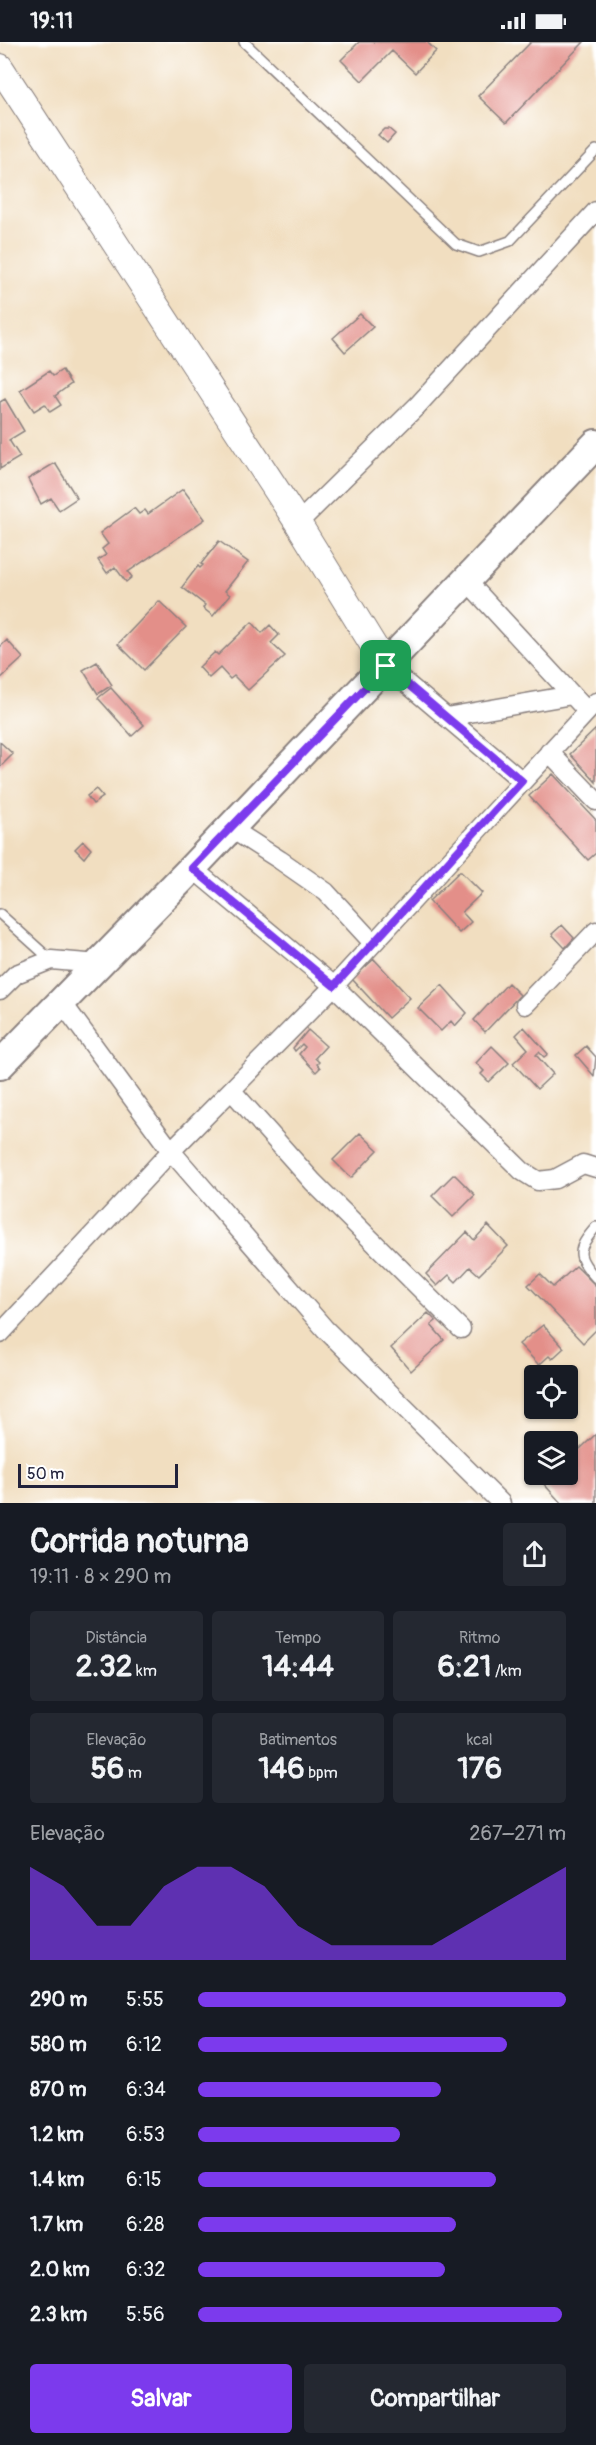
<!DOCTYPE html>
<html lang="pt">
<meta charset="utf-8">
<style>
body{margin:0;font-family:Pangolin,sans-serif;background:#242831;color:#f1f3f6;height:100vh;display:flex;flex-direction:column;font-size:22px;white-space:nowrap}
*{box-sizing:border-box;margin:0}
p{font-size:20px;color:#9ea1a6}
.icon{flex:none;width:33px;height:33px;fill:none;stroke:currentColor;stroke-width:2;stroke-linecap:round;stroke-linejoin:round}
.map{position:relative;height:1461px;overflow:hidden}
.sheet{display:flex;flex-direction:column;background:#171b24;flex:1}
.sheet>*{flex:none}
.controls{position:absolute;left:524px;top:1323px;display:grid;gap:12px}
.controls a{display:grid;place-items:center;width:54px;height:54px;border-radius:6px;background:#171b24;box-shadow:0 2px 4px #0004;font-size:30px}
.scale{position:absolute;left:18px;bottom:15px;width:160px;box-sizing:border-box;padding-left:6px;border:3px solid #22223b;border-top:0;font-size:16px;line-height:21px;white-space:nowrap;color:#22223b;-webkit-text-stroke:4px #fff;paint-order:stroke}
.pin{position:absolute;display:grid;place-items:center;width:51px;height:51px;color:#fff;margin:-26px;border-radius:12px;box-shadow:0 3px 9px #0006}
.round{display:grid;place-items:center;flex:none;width:63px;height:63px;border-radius:6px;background:#242831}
.head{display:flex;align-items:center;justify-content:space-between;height:102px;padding:0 30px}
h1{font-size:33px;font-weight:700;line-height:45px}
.stats{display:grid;grid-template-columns:repeat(3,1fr);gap:9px;height:102px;padding:6px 30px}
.stats div{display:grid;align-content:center;border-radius:6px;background:#242831;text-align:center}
.stats b{font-size:30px;font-weight:700}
.stats small{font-size:16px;font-weight:400}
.stats p{font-size:16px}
.chart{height:168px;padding:12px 30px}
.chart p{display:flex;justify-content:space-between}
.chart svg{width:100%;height:108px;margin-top:6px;fill:#7c3aed;opacity:.7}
.cta{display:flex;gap:12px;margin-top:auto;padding:12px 30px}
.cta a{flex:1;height:69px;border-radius:6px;background:#7c3aed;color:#fff;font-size:24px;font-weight:700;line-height:69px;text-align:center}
.cta a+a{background:#242831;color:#f1f3f6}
ul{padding:0 30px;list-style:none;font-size:20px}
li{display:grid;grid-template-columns:96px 72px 1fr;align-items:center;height:45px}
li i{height:15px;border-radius:8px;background:#7c3aed}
.status{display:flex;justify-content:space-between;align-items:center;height:42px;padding:0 30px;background:#171b24;direction:ltr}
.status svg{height:16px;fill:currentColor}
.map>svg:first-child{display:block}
.building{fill:#e38f89}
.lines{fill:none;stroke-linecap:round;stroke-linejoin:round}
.lane-casing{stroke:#8a807e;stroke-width:12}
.street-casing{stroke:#8a807e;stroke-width:21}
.secondary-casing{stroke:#8a807e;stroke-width:28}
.primary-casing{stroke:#8a807e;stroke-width:32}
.lane{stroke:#fff;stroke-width:9}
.street{stroke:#fff;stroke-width:18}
.secondary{stroke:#fff;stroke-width:26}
.primary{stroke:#fff;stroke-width:28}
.route-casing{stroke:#fff;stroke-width:12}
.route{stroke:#7c3aed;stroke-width:8}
</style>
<div class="status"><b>19:11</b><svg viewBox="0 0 49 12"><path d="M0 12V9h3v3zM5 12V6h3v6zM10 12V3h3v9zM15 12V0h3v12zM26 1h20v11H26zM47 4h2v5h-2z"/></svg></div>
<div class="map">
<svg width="596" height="1461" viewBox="0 0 596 1461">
<rect width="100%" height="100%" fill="#fff"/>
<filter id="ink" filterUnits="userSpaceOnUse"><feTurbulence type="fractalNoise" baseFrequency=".0167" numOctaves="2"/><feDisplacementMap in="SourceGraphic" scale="12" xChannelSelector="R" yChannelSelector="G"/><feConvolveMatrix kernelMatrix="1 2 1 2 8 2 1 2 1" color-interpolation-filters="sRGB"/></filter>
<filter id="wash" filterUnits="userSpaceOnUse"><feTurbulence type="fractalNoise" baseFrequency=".008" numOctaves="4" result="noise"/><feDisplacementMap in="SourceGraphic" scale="24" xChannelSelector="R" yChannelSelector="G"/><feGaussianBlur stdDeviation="1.35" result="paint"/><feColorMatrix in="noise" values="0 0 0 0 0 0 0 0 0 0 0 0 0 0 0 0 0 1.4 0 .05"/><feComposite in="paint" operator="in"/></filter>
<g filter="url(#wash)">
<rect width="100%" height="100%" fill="#f1dec0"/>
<g id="blocks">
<path class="building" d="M359,0H427L436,9L415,31L392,9L362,39L341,18Z
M531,0H584L506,81L478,54Z
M384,87H389L395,92L387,101L378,93Z
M360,272L373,285L345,310L333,296Z
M62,328L71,342L55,354L61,363L50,370L45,362L34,369L20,348L49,329L53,334Z
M5,357L24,389L9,398L20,415L0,427V360Z
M55,421L77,456L59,468L51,456L41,462L28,437Z
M183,447L205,477L128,530L132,535L126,540L115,525L107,531L98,518L106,513L102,507L108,502L100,491L134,466L139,472L145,468L148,472Z
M219,499L248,520L225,549L230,553L213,574L203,566L205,563L182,545L198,524L200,526L203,523L201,522Z
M159,559L186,585L144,628L118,602Z
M252,580L262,591L270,583L279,593L271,601L285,614L248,648L234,634L230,637L220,626L209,636L199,625L215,610L218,613Z
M7,598L23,616L0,637V605Z
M97,620L112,643L98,652L83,628Z
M111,646L144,683L132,694L98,656Z
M596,687V740L570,712Z
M0,700L13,712L0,725Z
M553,732L596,778V811L588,818L529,754Z
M96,747L103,755L93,762L87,754Z
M83,799L91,807L84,816L75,807Z
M459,830H461L482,851L462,870L471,880L459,891L429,859Z
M562,883L574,896L565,906L552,892Z
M374,917L410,956L388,976L352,937Z
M508,941L520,953L485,990L474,978Z
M442,943L467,971L455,984L451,979L441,989L418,966Z
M524,985L548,1012L544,1015L539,1010L536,1013L553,1032L537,1047L513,1021L528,1007L516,993Z
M308,988L326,1004L315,1016L319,1020L317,1022L320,1026L316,1030L299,1012L305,1005L302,1002L295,1009L293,1006Z
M492,1004L509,1021L489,1040L481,1032L484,1029L476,1021Z
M586,1004L596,1015L594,1034L576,1013Z
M360,1091L378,1108L351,1136L333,1118Z
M454,1132L475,1153L453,1175L432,1154Z
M488,1183L508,1204L479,1233L470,1225L456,1240L449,1233L437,1244L426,1232L467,1190L474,1198Z
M576,1224L596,1244V1288L583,1301L528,1243L540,1232L553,1245Z
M428,1271L436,1279L431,1283L444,1298L411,1329L391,1306Z
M543,1283L564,1306L552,1317L549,1314L539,1323L519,1302Z
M596,1392V1461H561L543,1441L553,1432H567V1419Z"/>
</g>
</g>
<g filter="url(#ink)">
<use href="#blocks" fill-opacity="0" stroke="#8a807e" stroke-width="1.5"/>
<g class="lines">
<g class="lane-casing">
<path id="lane" d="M244,0L456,202L479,210L510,199L596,108
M0,872L51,918
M596,1185C576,1208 576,1214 596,1236"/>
</g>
<g class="street-casing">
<path id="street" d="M298,481L417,364L596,169
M466,538L587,669
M386,624L522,739
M446,675L572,653
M549,710L596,759
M230,786L280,818L326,850L373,901
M192,826L334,944L522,1129L538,1139L555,1137L583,1122L596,1126
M0,948L16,932L51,918L99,922
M61,959L171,1109L325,1287L501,1461
M525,963L596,889
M232,1049L313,1140L461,1287
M0,1292L171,1109L334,944L596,660"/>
</g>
<g class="secondary-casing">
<path id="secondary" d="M0,25L298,481L386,624"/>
</g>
<g class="primary-casing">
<path id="primary" d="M0,1023L192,826L596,402"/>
</g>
<use href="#lane" class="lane"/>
<use href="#street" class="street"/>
<use href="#secondary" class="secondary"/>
<use href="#primary" class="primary"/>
</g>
</g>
<g class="lines" filter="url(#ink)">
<g class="route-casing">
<path id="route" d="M386,624L522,739L334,944L192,826Z"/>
</g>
<use href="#route" class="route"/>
</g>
</svg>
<div class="controls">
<a><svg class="icon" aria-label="locate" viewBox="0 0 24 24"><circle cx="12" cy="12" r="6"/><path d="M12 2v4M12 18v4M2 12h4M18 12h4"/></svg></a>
<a><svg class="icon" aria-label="layers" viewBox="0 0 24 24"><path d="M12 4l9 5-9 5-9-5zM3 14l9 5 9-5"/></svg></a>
</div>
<div class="scale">50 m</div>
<div class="pin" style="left:386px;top:624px;background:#1e9e55"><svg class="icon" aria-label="arrive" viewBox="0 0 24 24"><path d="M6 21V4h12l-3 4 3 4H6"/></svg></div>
</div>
<section class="sheet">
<div class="head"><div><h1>Corrida noturna</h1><p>19:11 · 8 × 290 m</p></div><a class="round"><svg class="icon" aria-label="share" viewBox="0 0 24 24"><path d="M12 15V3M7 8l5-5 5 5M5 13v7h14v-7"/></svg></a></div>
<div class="stats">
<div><p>Distância</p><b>2.32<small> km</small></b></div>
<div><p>Tempo</p><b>14:44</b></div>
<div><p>Ritmo</p><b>6:21<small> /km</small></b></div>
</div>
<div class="stats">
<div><p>Elevação</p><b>56<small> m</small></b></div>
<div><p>Batimentos</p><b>146<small> bpm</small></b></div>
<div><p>kcal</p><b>176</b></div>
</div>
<div class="chart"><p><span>Elevação</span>267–271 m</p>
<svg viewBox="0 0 160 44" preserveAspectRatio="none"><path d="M0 44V6L10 14L20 30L30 30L40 14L50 6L60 6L70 14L80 30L90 38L100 38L110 38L120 38L130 30L140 22L150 14L160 6V44z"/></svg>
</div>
<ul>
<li><b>290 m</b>5:55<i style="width:100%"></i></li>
<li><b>580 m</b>6:12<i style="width:84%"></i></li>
<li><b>870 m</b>6:34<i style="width:66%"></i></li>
<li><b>1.2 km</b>6:53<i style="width:55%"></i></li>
<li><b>1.4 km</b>6:15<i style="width:81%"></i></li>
<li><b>1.7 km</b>6:28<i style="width:70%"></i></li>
<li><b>2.0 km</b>6:32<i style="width:67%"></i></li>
<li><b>2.3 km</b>5:56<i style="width:99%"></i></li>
</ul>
<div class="cta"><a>Salvar</a><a>Compartilhar</a></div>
</section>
